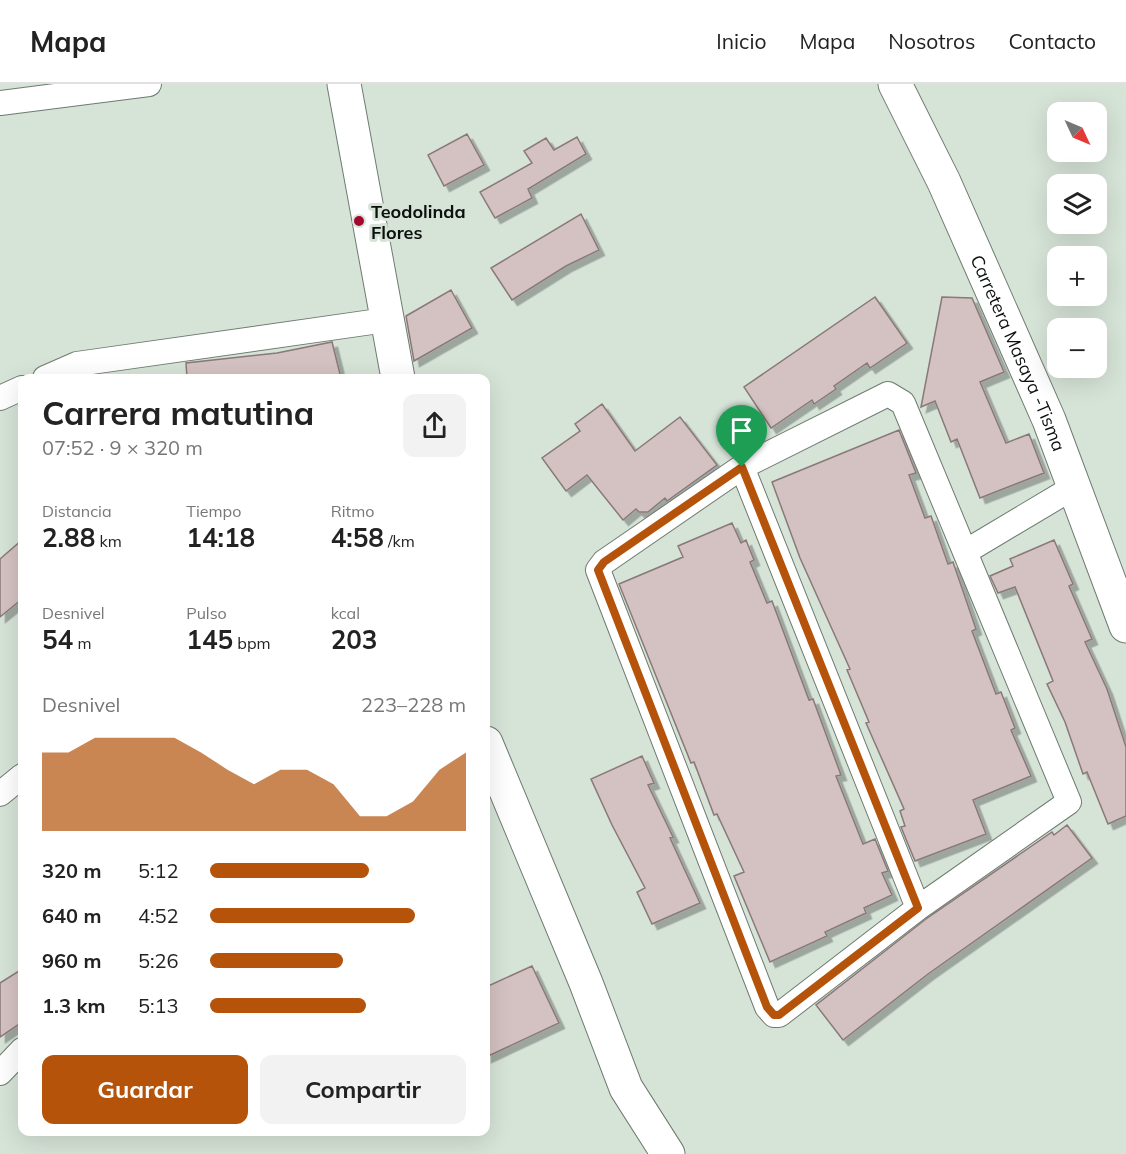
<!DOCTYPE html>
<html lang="es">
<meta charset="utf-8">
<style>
body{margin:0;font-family:Mulish,sans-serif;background:#f2f2f2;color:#222;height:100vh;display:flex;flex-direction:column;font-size:22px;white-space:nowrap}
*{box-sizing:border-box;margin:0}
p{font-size:20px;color:#767676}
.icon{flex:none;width:33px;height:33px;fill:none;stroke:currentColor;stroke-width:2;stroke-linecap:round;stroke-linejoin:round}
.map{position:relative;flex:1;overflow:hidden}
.details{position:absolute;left:18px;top:290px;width:472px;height:762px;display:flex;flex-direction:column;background:#fff;border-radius:12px;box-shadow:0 6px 24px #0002}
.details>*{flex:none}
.needle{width:39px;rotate:134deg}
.controls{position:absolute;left:1047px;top:18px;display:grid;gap:12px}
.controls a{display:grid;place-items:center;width:60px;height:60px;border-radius:12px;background:#fff;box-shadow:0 6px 24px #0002;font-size:30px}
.pin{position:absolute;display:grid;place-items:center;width:51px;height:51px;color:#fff;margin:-62px -26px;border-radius:50% 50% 50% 0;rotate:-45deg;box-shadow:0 0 6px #0007}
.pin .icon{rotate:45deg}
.round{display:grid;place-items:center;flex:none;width:63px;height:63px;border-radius:12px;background:#f2f2f2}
.headline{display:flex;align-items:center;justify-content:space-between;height:102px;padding:0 24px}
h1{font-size:33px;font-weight:700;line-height:45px}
.stats{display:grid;grid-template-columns:repeat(3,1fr);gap:9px;height:102px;padding:6px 24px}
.stats div{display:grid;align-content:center}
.stats b{font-size:26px;font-weight:700}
.stats small{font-size:16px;font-weight:400}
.stats p{font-size:16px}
.chart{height:168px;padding:12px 24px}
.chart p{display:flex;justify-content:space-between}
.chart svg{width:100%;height:108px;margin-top:6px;fill:#b45309;opacity:.7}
.cta{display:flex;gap:12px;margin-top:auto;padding:12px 24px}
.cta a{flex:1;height:69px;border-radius:12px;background:#b45309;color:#fff;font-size:24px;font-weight:700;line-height:69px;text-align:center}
.cta a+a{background:#f2f2f2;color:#222}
ul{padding:0 24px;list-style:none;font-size:20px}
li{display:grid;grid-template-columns:96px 72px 1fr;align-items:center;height:45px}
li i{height:15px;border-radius:8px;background:#b45309}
header{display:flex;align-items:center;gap:36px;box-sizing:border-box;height:84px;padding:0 30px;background:#fff;border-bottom:2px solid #e0e0e0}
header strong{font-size:28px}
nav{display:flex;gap:33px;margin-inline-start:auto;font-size:21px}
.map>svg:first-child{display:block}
.building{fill:#d4c1c1;stroke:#8a7979;stroke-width:1.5;filter:url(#shadow)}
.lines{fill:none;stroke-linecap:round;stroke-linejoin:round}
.street-casing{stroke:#6f7b71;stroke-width:26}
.secondary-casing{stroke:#6f7b71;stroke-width:35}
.street{stroke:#fff;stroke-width:24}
.secondary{stroke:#fff;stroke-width:33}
.route-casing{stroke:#fff;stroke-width:12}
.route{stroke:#b45309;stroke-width:8}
.poi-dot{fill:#a4082f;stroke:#d6e3d7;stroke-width:2}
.labels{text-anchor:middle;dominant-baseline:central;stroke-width:6;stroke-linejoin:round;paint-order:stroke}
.poi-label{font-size:18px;font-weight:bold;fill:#0c110d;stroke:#d6e3d7;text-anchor:start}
.street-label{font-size:18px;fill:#0c110d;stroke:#d6e3d7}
</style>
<header>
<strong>Mapa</strong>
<nav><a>Inicio</a><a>Mapa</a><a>Nosotros</a><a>Contacto</a></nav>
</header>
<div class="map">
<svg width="1126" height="1070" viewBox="0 0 1126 1070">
<defs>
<filter id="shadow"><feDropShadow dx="5.5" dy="5.5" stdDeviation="0" flood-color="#0004"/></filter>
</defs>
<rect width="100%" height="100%" fill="#d6e3d7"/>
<path class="building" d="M467,50L484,81L444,102L428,71Z
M577,53L586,70L528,105L532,114L495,134L480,108L532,79L524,67L546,54L554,66Z
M581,130L599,166L566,182L512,216L491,184Z
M451,206L472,244L414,277L406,232Z
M875,213L907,259L870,284L867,279L834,302L836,305L814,320L812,316L771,344L744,303Z
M942,213L972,214L1004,288L980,298L1006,359L1029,350L1044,389L980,414L957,355L951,358L935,317L921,323Z
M332,258L341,294H187L186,279L277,269Z
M602,320L635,367L680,333L717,381L667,417L665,414L648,428H639L636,425L623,436L587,391L566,407L542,374L580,347L575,340Z
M899,346L916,389L909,391L925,434L931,432L948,480L953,478L976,545L972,547L996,610L1001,608L1015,644L1011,646L1031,692L973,716L986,750L915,777L901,743L905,742L900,727L904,725L866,639L869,638L847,586L850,585L800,474L772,398Z
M732,439L741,459L746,456L754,476L750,478L767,519L772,517L809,616L813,615L841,691L836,692L863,760L875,755L888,787L882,789L892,811L864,824L866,829L825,848L827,852L770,878L734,792L744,788L717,730L714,731L694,678L691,679L619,500L683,473L678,462Z
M22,456V515L0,533V475Z
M1054,456L1073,500L1069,502L1092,555L1085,558L1107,605L1126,663V732L1108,740L1087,688L1083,690L1065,638L1047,600L1053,597L1015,503L998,509L990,492L1013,482L1010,475Z
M642,672L654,699L648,701L673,753L670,754L700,819L652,840L637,808L645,804L612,741L591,695Z
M1067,741L1092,774L928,890L843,956L816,921L926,835L1052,748L1054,751Z
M532,882L559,939L486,973V903Z
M22,885V938L0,953V899Z"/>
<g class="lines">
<g class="street-casing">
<path id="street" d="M0,19L149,0
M45,294L77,280L386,236
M0,314L22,304
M742,383L918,824
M965,468L1069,718L918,824L779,931H774L767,923L598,486L604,478L742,383L888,310L903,319L965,468L1074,403
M0,710L22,692
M0,989L22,966"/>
</g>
<g class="secondary-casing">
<g id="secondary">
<path d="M344,0L398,294"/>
<path id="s1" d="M895,0L944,98L1049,336L1126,542"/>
<path d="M486,659L586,899L626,1004L668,1070"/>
</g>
</g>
<use href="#street" class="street"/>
<use href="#secondary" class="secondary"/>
</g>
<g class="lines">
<g class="route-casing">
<path id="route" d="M742,383L918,824L779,931H774L767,923L598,486L604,478Z"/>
</g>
<use href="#route" class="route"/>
</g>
<circle class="poi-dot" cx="359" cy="137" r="6"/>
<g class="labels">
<g class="poi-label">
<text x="371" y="127">Teodolinda<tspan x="371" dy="21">Flores</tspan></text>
</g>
<g class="street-label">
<text stroke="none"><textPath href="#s1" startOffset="296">Carretera Masaya -Tisma</textPath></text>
</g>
</g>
</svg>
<div class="controls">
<a><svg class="needle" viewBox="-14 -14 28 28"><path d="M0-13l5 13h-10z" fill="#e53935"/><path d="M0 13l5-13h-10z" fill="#767676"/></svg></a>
<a><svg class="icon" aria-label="layers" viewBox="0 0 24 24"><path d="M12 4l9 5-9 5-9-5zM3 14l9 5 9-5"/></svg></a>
<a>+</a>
<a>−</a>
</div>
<div class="pin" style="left:742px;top:383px;background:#1e9e55"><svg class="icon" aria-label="arrive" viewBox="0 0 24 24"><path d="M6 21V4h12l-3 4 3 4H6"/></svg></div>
<section class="details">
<div class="headline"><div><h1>Carrera matutina</h1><p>07:52 · 9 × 320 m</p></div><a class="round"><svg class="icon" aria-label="share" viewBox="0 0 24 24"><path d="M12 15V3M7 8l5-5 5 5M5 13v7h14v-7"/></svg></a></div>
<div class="stats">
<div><p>Distancia</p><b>2.88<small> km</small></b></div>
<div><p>Tiempo</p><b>14:18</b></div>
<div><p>Ritmo</p><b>4:58<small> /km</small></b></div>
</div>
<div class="stats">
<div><p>Desnivel</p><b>54<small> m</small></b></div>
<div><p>Pulso</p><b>145<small> bpm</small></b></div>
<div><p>kcal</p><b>203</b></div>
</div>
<div class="chart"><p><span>Desnivel</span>223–228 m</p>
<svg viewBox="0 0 160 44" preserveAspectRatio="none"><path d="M0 44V12L10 12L20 6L30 6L40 6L50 6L60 12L70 19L80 25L90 19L100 19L110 25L120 38L130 38L140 32L150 19L160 12V44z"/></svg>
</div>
<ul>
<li><b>320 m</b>5:12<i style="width:62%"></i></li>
<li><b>640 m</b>4:52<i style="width:80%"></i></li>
<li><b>960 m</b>5:26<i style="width:52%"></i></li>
<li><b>1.3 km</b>5:13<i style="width:61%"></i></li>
</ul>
<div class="cta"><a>Guardar</a><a>Compartir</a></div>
</section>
</div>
